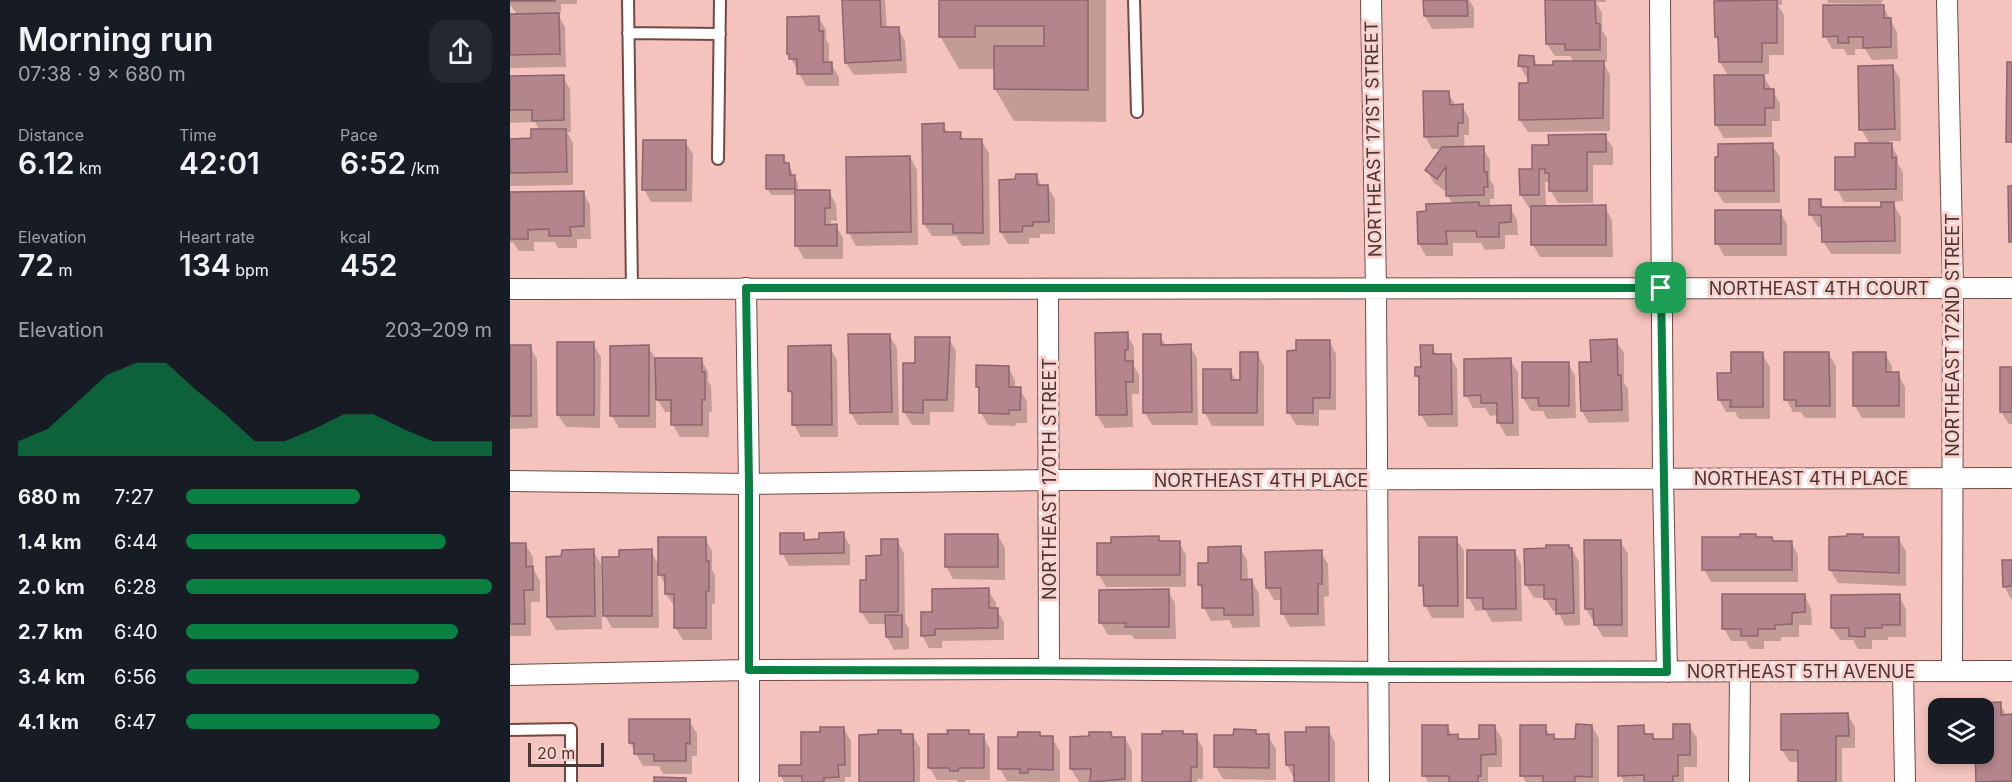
<!DOCTYPE html>
<meta charset="utf-8">
<style>
body{margin:0;font-family:Inter,sans-serif;background:#242831;color:#f1f3f6;height:100vh;display:flex;flex-direction:column;font-size:22px;white-space:nowrap}
*{box-sizing:border-box;margin:0}
p{font-size:20px;color:#9ea1a6}
.icon{flex:none;width:33px;height:33px;fill:none;stroke:currentColor;stroke-width:2;stroke-linecap:round;stroke-linejoin:round}
.map{position:relative;flex:1;overflow:hidden}
.drawer{display:flex;flex-direction:column;background:#171b24;width:510px}
.drawer>*{flex:none}
.tools{position:absolute;left:1418px;top:698px;display:grid;gap:12px}
.tools a{display:grid;place-items:center;width:66px;height:66px;border-radius:12px;background:#171b24;box-shadow:0 3px 9px #0003;font-size:30px}
.scale{position:absolute;left:18px;bottom:15px;width:76px;box-sizing:border-box;padding-left:6px;border:3px solid #4a3634;border-top:0;font-size:16px;line-height:21px;white-space:nowrap;color:#4a3634;-webkit-text-stroke:4px #fbd3ce;paint-order:stroke}
.pin{position:absolute;display:grid;place-items:center;width:51px;height:51px;color:#fff;margin:-26px;border-radius:12px;box-shadow:0 3px 9px #0006}
.round{display:grid;place-items:center;flex:none;width:63px;height:63px;border-radius:18px;background:#242831}
.overview{display:flex;align-items:center;justify-content:space-between;height:102px;padding:0 18px}
h1{font-size:33px;font-weight:600;line-height:45px}
.metrics{display:grid;grid-template-columns:repeat(3,1fr);gap:9px;height:102px;padding:6px 18px}
.metrics div{display:grid;align-content:center}
.metrics b{font-size:30px;font-weight:600}
.metrics small{font-size:16px;font-weight:400}
.metrics p{font-size:16px}
.chart{height:168px;padding:12px 18px}
.chart p{display:flex;justify-content:space-between}
.chart svg{width:100%;height:108px;margin-top:6px;fill:#0b8043;opacity:.7}
ul{padding:0 18px;list-style:none;font-size:20px}
li{display:grid;grid-template-columns:96px 72px 1fr;align-items:center;height:45px}
li i{height:15px;border-radius:8px;background:#0b8043}
main{display:flex;flex:1;min-height:0}
.map>svg:first-child{display:block}
.shadow{fill:#0003}
.building{fill:#b3858d;stroke:#8f646c;stroke-width:1.5}
.lines{fill:none;stroke-linecap:round;stroke-linejoin:round}
.lane-casing{stroke:#734945;stroke-width:14}
.street-casing{stroke:#734945;stroke-width:22}
.lane{stroke:#fff;stroke-width:10}
.street{stroke:#fff;stroke-width:20}
.route-casing{stroke:#fff;stroke-width:12}
.route{stroke:#0b8043;stroke-width:8}
.labels{text-anchor:middle;dominant-baseline:central;stroke-width:6;stroke-linejoin:round;paint-order:stroke}
.street-label{font-size:18px;fill:#4a3634;stroke:#fbd3ce}
</style>
<main>
<section class="drawer">
<div class="overview"><div><h1>Morning run</h1><p>07:38 · 9 × 680 m</p></div><a class="round"><svg class="icon" aria-label="share" viewBox="0 0 24 24"><path d="M12 15V3M7 8l5-5 5 5M5 13v7h14v-7"/></svg></a></div>
<div class="metrics">
<div><p>Distance</p><b>6.12<small> km</small></b></div>
<div><p>Time</p><b>42:01</b></div>
<div><p>Pace</p><b>6:52<small> /km</small></b></div>
</div>
<div class="metrics">
<div><p>Elevation</p><b>72<small> m</small></b></div>
<div><p>Heart rate</p><b>134<small> bpm</small></b></div>
<div><p>kcal</p><b>452</b></div>
</div>
<div class="chart"><p><span>Elevation</span>203–209 m</p>
<svg viewBox="0 0 160 44" preserveAspectRatio="none"><path d="M0 44V38L10 33L20 22L30 11L40 6L50 6L60 17L70 27L80 38L90 38L100 33L110 27L120 27L130 33L140 38L150 38L160 38V44z"/></svg>
</div>
<ul>
<li><b>680 m</b>7:27<i style="width:57%"></i></li>
<li><b>1.4 km</b>6:44<i style="width:85%"></i></li>
<li><b>2.0 km</b>6:28<i style="width:100%"></i></li>
<li><b>2.7 km</b>6:40<i style="width:89%"></i></li>
<li><b>3.4 km</b>6:56<i style="width:76%"></i></li>
<li><b>4.1 km</b>6:47<i style="width:83%"></i></li>
</ul>
</section>
<div class="map">
<svg width="1502" height="782" viewBox="0 0 1502 782">
<rect width="100%" height="100%" fill="#f4c3bd"/>
<path class="shadow" d="M0,0H67V4H51V13H47L55,27L56,67L0,68V15H8L0,5Z
M333,0H375L377,29L388,28L395,41L397,73L344,75L336,63Z
M430,0H596V122L504,121L485,89V69H449L430,36Z
M915,0H959L964,8V28L922,29L915,16Z
M1052,0H1096V2H1086L1092,13V30L1097,38V62H1093L1100,75V131L1018,132L1010,120L1019,79H1017L1010,66L1023,57L1028,66H1044L1064,62L1060,56H1045L1037,44Z
M1209,0H1272V5H1268L1274,15V55H1259V74H1252L1270,103V121H1262V137L1214,138L1206,125L1219,77L1210,62V44L1206,37V2H1210Z
M1317,0H1373L1371,4L1318,3Z
M1373,6L1387,32L1388,59L1362,60L1355,49H1345V55H1337L1334,49H1322L1315,36Z
M309,18L316,30V39L319,45V64H321L329,77V86H296L278,53Z
M1383,67L1390,79L1391,141H1379L1388,157V164L1393,172V201L1382,202L1391,217V254H1321L1313,241V227H1308L1300,214L1310,201L1315,209H1372L1373,202H1334L1327,189L1346,159L1360,144L1351,129Z
M53,77L60,89L61,132H57L63,143V185L0,186V140H23L30,131L25,122L0,123V78Z
M938,93L946,106H952L959,118V135H954L955,148H973L980,160V180L984,186V199H980V207H1000L1007,220L1008,235H995V249L975,250L971,243H943V256H916L909,244L943,204L937,195V187L935,191L924,183L917,170L932,149H922L915,136Z
M433,125L438,133H450L454,140H471L479,153L480,245L452,246L446,236H422L414,224Z
M1095,136L1103,148V165H1083V203H1048L1041,191L1040,182H1035L1036,207H1095L1102,220L1103,257H1030L1023,245L1022,208H1019L1011,195V171L1024,170L1040,146Z
M175,142L183,154L182,202H141L134,189Z
M1262,145L1270,157V203H1214L1206,190Z
M273,157L282,171V176L284,177L288,183V191L319,192L326,204L327,221L321,220V226H326L333,238V259H294L287,246V195H261L258,189Z
M400,157L407,170L408,245L346,246L339,233Z
M526,175L532,186H537L545,199V234H530V238H519V244H498L491,232L507,181Z
M73,192L80,205L81,239H67V248H48L45,242H24V251H9L3,242L0,243V194Z
M1270,212L1277,224V256H1214L1207,243Z
M617,334L624,347V363H622L629,375V394H622L623,427L595,428L587,415Z
M379,335L387,348L389,425H348L341,413Z
M650,336L656,346H680L687,358L688,425H642L635,413Z
M439,339L446,351L444,412H420V425H402L394,412L406,364Z
M819,341L826,354V410H809V426L786,425L779,413L788,352Z
M1106,341L1114,353V383L1118,389L1119,422L1079,423L1072,411L1082,363Z
M83,344L91,357L90,428L56,427L48,415Z
M922,346L927,356H940L947,369L948,427H918L911,414L910,382L907,376Z
M0,347H20L27,359L28,428L0,429Z
M138,347L146,359H191L198,372V381L201,386L202,412H199V437H170L163,425V412H155L146,397V428H109L102,416Z
M320,347L327,360L328,437H291L284,425L283,397L280,391Z
M747,353L754,366V426H702L695,413L720,370L726,381H731Z
M1318,353L1326,366V418H1295L1291,412H1283L1276,399Z
M1252,354L1260,367V419H1229L1225,412H1216L1209,399Z
M1375,354L1382,366V374H1388L1395,387V418H1352L1345,406Z
M1000,360L1008,372L1009,436H996L989,423L988,415L980,416L975,408H963L956,395Z
M1058,363L1065,376L1066,418L1037,419L1033,411H1021L1013,398V364Z
M498,367L505,380V389H510L517,402V423H506L505,426L478,425L471,413V393L468,387Z
M1502,369V424H1499L1491,412Z
M333,533L340,546V565L279,566L272,553L293,534L297,541H311Z
M488,536L495,548V580L443,579L436,566Z
M1353,536L1354,538H1388L1396,551V586L1328,583L1320,570L1321,538Z
M195,538L202,551V570L205,575V604H202V640H173L165,627V607L156,594V586L148,572L149,628H102L95,616L110,558L141,551L149,566Z
M648,538L651,542H669L676,555V587H596L589,575Z
M946,539L954,551V618H922L915,605V592L911,585Z
M1247,539L1264,542H1281L1288,555V582H1201L1194,569Z
M387,541L394,553L395,622L399,629V649L384,650L377,637V624H359L351,611L357,581L372,557Z
M1110,541L1118,554V637H1093L1076,609Z
M0,544H15L23,557V568L30,581V602H21V636H0Z
M730,548L737,560L738,581H742L749,594L750,627L723,628L719,620L701,621L694,608L693,591L690,585L689,564H700Z
M1060,549H1062L1069,562L1070,625L1055,626L1048,611H1043L1035,598H1024L1016,585Z
M83,551L91,564L92,629L46,630L38,617L53,558Z
M1004,551L1011,564L1012,621L982,622L975,610L966,611L959,598Z
M811,552L818,564L819,596L814,597L815,626L780,627L773,614L772,600H764L757,588Z
M1502,561V599H1501L1494,586Z
M478,590L486,603V609L494,622V640L432,641V648H419L412,635L423,614Z
M658,591L665,603L666,639H624L622,635H598L591,623Z
M1294,595L1301,608L1302,625H1289V637H1271V641H1254V649H1240L1236,641H1221L1214,628Z
M1389,596L1396,609V637H1378V640H1362V649H1348L1343,640H1330L1322,628Z
M1490,704L1497,716H1502V782H1468L1467,753H1473V708H1470Z
M1338,715L1345,727V748H1332V782H1290L1289,762H1280L1272,750Z
M179,721L187,733V756H182V774H153L149,766H133L120,743Z
M937,726L943,736H947L950,741H970L984,726L992,739V767H978V782H918L914,775Z
M1082,726L1089,739V782H1016L1012,775L1035,727L1041,736H1044L1046,740H1067Z
M1179,726L1187,738V767H1174V782H1114L1110,775L1133,727L1138,736H1142L1145,741L1165,740Z
M334,729L341,741V777H335V782H274L271,776L293,766L311,734Z
M818,729L825,742V782H786L777,765L798,733Z
M390,731L393,736H403L410,748V782H351L370,736Z
M458,731L461,736H473L480,749V780H455V782H448L446,780H427L419,767L439,736Z
M745,731L748,736H758L766,749V780L713,779L706,767L725,736Z
M673,732L675,736H686L693,748V779H688L687,782H633L653,736Z
M600,733L603,738H615L622,751V782H569L561,769L580,738Z
M529,734L532,738H542L550,751V782L497,781L490,769L509,739Z"/>
<path class="building" d="M0,0H45V1H0Z
M332,0H370L371,27H389L391,60L335,63Z
M429,0H578V90L484,89V46H534V26H465V37H429Z
M913,0H957L958,16H914Z
M1035,0H1085L1086,23L1090,24V50H1055V44H1036Z
M1267,0V43H1252V62H1209L1208,37H1205L1204,1Z
M1313,5H1374V18H1381V47L1353,48V37H1338L1339,43H1328V36L1313,37Z
M49,13L50,54L0,55V14Z
M309,16V31H313V62H322V74H287V59H279V54H277V17Z
M1009,55L1024,56V65H1043V61H1094L1093,118L1009,120V83H1018V67L1008,66Z
M1497,62H1502V142H1496Z
M1383,65L1385,129L1349,130L1348,66Z
M54,75V120L22,121V110H0V76Z
M1204,75H1254V89H1264V108H1255V125H1205Z
M913,91H939L940,105L953,104V123H948V136L914,137Z
M434,123V132H451L450,139H472L473,233H443V224H413L412,124Z
M21,129H56L57,172L0,173V139L21,138Z
M1096,134V152H1077V191H1039V173H1035V169H1029V195H1010L1009,169H1022V145H1039L1038,135Z
M133,140H176V190H132Z
M1263,143L1264,191H1205V157H1208V144Z
M1345,143H1382V158L1386,157V189L1325,190V157H1345Z
M974,146V172H977L978,187H974V195L936,196V167L927,179L915,170L932,147Z
M256,155H274V163H279L280,175H285V189H256Z
M400,156L401,232L337,233L336,157Z
M506,174H527V185H538L539,222H523V226H513L512,232H490L489,180L505,179Z
M1498,186H1502V242H1499Z
M285,190H320V208H315V225L327,224V246H285Z
M74,191V226L60,227L61,236H39V229L18,230V239H0V192Z
M1299,199H1311V207H1371V202H1384L1385,241L1312,242L1311,215H1299Z
M969,202V206L1001,205V222L989,223V237H967L966,231H936L937,244H908L907,212L916,211V204Z
M1096,205V245H1021V206Z
M1205,210H1271V244H1205Z
M618,332V350H615V361H623V382H616L617,415H586L585,333Z
M338,334H380L382,412L340,413Z
M633,334H651V345L681,344L682,412L633,413Z
M405,337H440L437,400H413V413L393,412V363H405Z
M1107,339L1108,375H1111L1112,410L1071,411L1069,362H1081L1080,340Z
M786,340H820V398H803V413H777V351L786,350Z
M47,342H84V415H47Z
M0,345H21V416H0Z
M139,345V416H100V346Z
M321,345L322,425H282V392L278,391V346Z
M910,345H923V354H941L942,414L909,415V376H905V367H911Z
M730,352H748L747,413H693V369H721V380H730Z
M1221,352H1253V407H1220L1221,400H1208L1207,373H1221Z
M1274,352H1319L1320,406H1286V400H1274Z
M1343,352H1376V372H1389V406H1343Z
M145,358H192V372H195V400H192V425H161V400H146Z
M1001,358L1003,423H987V403H971V395L954,396V359Z
M1012,362H1059V406H1029L1028,398H1012Z
M466,365L499,366V387H511L510,410H499V414L469,413V387H466Z
M1490,367H1502V412H1490Z
M334,532V553L270,554V533H294V540L309,539V533Z
M435,534H488V567H435Z
M1230,534H1246V537H1262L1263,541H1282V570H1192V537H1230Z
M1337,534H1353V537H1389V573L1319,570V537L1338,536Z
M649,536V541H670V575H587V543H601V537Z
M148,537H196V561H199V591L196,592V628H164V594H155V575H148Z
M909,537H947L948,606H914L913,585L909,586Z
M371,539H388V612H350V580H356V556L371,555Z
M1074,540H1111L1112,625H1084L1083,609H1075Z
M0,543H16V567L23,566V590H14L15,624H0Z
M1036,545H1059V548H1062L1064,613L1046,614V599H1034V585H1015L1014,549L1036,548Z
M731,546V580L742,579L743,615H714V608H692V585H688V563H698V547Z
M84,549L85,616L37,617L36,557L51,556L52,550Z
M142,549V616H93L92,557H109V550Z
M812,550V584H808V614H771V588H756L755,552Z
M957,550H1005L1006,609H973V598H957Z
M1492,560H1502V586L1493,587Z
M479,588V608H488V628L425,629V635L411,636V612H422V589Z
M659,589V627H615L616,623H589V590Z
M1212,594H1295V612L1282,613V624L1265,625V629H1248V636H1231V629H1212Z
M1390,594V625H1372V628H1355V637L1339,636V628H1321V595Z
M375,615H392V637H376Z
M1491,702V715L1502,714V781L1466,782L1465,753H1473V708H1469V703Z
M1338,713L1339,736H1326V782H1288V750H1271V714Z
M119,719H180V744L176,743V761H144V754H124V743H119Z
M1066,724L1082,725V777L1065,776V782H1033V776H1010V725H1036V735L1044,734V739H1065Z
M1163,724H1180V755H1168V776H1163V782H1134V775L1108,776V726L1134,725V734H1143V739H1163Z
M912,725H938V735L948,734V739H969V725H985L986,754L971,755V776H968V782H939V776H912Z
M310,727H334L335,765H328L329,777L314,778V782H292V776H269V765H291V732H310Z
M796,727H819V782H784V765H776L775,732H796Z
M724,729L746,730V734H759V768L704,767V735H723Z
M368,730H391V734H403L404,782H349V735L368,734Z
M437,730H459V734H474V768H449L448,771H440L439,768H418V734H438Z
M652,731H673V734H687V767H681V782H632V734H652Z
M508,732H530V736H543V770L518,769V773H510V769H488V737H507Z
M579,732H601L602,737H615V779L580,782L581,769H560V737L579,736Z
M144,777L176,778V782H144Z"/>
<g class="lines">
<g class="lane-casing">
<path id="lane" d="M118,0L122,288
M624,0L627,112
M118,33L210,34
M208,159L210,0
M0,730L61,729V782"/>
</g>
<g class="street-casing">
<path id="street" d="M861,0L866,289L869,782
M1150,0L1153,478L1157,672
M1437,0L1443,288L1442,671
M236,288L239,484V782
M0,289L1502,288
M538,289L539,669
M0,481L239,484L539,480L1502,478
M1393,671L1395,782
M0,675L239,670L539,669L869,672L1502,671
M1229,782L1230,671"/>
</g>
<use href="#lane" class="lane"/>
<use href="#street" class="street"/>
</g>
<g class="lines">
<g class="route-casing">
<path id="route" d="M236,288H1151L1157,672L239,670V484Z"/>
</g>
<use href="#route" class="route"/>
</g>
<g class="labels">
<g class="street-label">
<text transform="translate(863 139) rotate(-91)">NORTHEAST 171ST STREET</text>
<text x="1309" y="288">NORTHEAST 4TH COURT</text>
<text transform="translate(1442 335) rotate(-90)">NORTHEAST 172ND STREET</text>
<text x="1291" y="478">NORTHEAST 4TH PLACE</text>
<text transform="translate(539 479) rotate(-90)">NORTHEAST 170TH STREET</text>
<text x="751" y="480">NORTHEAST 4TH PLACE</text>
<text x="1291" y="671">NORTHEAST 5TH AVENUE</text>
</g>
</g>
</svg>
<div class="tools">
<a><svg class="icon" aria-label="layers" viewBox="0 0 24 24"><path d="M12 4l9 5-9 5-9-5zM3 14l9 5 9-5"/></svg></a>
</div>
<div class="scale">20 m</div>
<div class="pin" style="left:1151px;top:288px;background:#1e9e55"><svg class="icon" aria-label="arrive" viewBox="0 0 24 24"><path d="M6 21V4h12l-3 4 3 4H6"/></svg></div>
</div>
</main>
